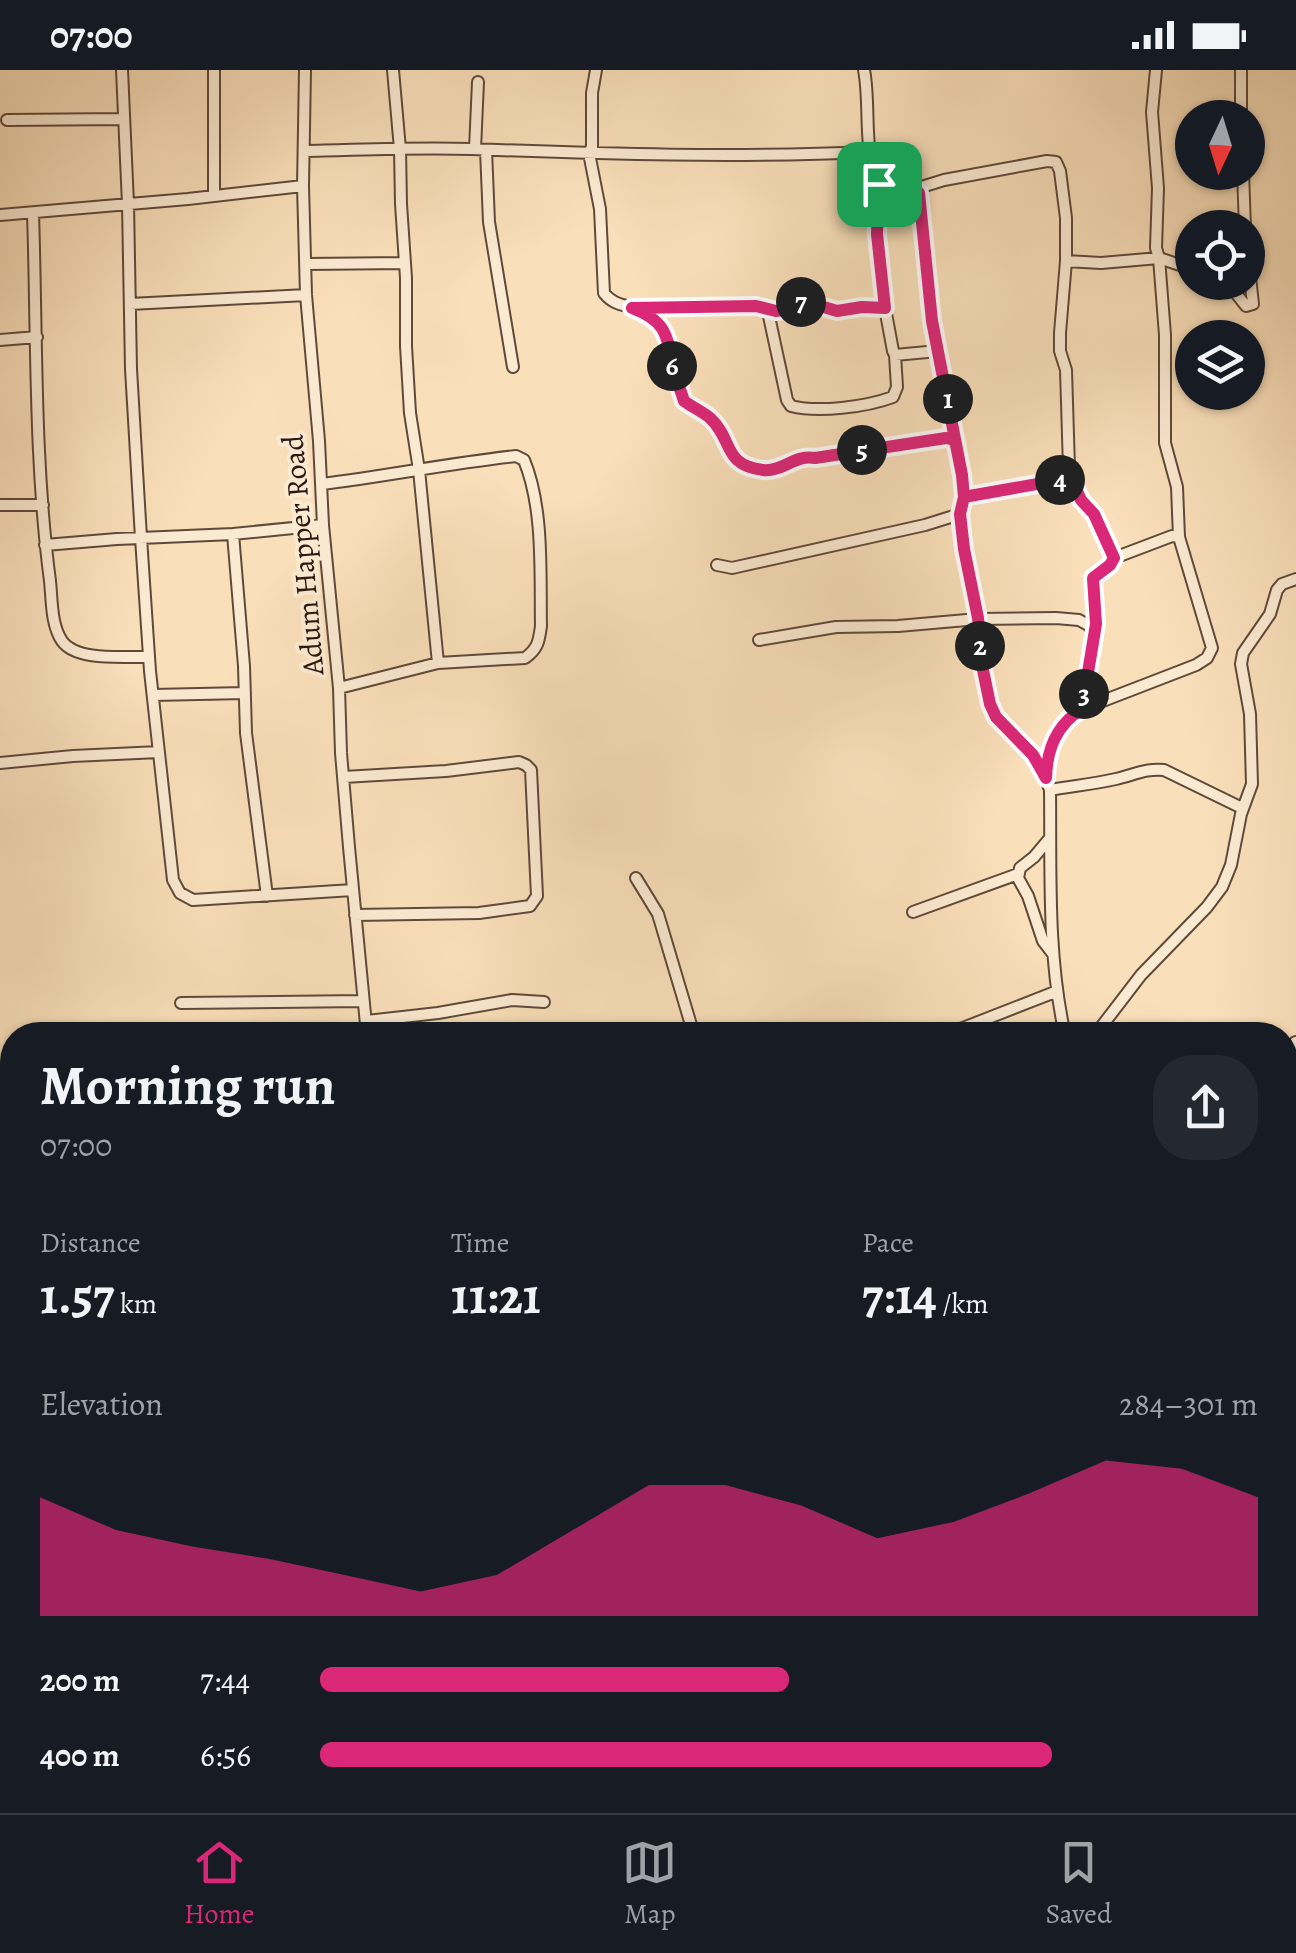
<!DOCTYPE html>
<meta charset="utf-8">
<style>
body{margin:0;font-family:Alegreya,serif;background:#242831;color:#f1f3f6;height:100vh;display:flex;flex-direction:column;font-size:38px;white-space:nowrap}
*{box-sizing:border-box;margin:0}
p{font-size:32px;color:#9ea1a6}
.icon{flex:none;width:55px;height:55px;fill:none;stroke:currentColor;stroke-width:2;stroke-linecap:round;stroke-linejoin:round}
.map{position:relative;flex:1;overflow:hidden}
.details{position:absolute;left:0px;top:952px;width:1298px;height:792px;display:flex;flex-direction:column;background:#171b24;border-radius:40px 40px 0 0;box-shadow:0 2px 8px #0004}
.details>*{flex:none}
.needle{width:65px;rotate:184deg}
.fabs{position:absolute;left:1175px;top:30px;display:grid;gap:20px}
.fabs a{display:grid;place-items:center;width:90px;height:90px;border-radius:50%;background:#171b24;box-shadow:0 2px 8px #0004;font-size:50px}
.pin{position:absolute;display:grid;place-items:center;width:85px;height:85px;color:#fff;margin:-42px;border-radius:20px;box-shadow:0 5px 15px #0006}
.km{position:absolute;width:50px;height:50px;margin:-25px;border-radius:50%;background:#222;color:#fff;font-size:28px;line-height:50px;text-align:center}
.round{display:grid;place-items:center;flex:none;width:105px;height:105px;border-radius:40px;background:#242831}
.headline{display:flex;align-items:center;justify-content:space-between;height:170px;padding:0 40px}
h1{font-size:55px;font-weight:600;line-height:75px}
.figures{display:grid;grid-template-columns:repeat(3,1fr);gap:15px;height:170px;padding:10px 40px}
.figures div{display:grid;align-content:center}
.figures b{font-size:50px;font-weight:600}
.figures small{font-size:28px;font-weight:400}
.figures p{font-size:28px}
.chart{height:280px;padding:20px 40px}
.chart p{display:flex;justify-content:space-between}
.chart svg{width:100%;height:180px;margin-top:10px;fill:#db2777;opacity:.7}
ul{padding:0 40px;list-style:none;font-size:32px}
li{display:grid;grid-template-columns:160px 120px 1fr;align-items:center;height:75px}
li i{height:25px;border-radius:12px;background:#db2777}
.status{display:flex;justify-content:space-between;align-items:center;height:70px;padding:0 50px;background:#171b24;direction:ltr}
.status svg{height:28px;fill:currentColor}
.menu{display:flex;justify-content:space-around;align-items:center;height:140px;border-top:2px solid #363941;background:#171b24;font-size:28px;color:#9ea1a6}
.menu a{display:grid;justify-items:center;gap:5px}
.menu .current{color:#db2777}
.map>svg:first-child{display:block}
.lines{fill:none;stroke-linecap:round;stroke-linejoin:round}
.minor-casing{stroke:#5f4a3a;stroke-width:14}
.tertiary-casing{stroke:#5f4a3a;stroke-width:16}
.minor{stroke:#fbead2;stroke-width:10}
.tertiary{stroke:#fbead2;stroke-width:12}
.route-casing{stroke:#fff;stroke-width:20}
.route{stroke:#db2777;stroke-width:12}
.labels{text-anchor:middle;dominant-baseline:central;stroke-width:8;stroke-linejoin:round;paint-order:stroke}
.street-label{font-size:30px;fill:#2c1810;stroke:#fbead2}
</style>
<div class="status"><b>07:00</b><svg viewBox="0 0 49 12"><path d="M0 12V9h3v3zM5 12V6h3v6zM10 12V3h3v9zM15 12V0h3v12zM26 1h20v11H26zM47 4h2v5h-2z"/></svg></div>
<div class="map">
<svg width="1296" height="1743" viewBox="0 0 1296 1743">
<rect width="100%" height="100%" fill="#f9dfba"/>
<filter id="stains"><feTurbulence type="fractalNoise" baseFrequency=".002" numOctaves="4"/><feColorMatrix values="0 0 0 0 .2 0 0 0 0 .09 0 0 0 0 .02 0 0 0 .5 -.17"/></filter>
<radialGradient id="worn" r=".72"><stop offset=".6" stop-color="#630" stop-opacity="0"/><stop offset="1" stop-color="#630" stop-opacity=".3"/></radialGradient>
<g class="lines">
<g class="minor-casing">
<path id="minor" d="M122,0L128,134L131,299L141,468L150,601L173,810L180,823L193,830L353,820
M214,0V126
M305,0L303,116L306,225L319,371L323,455L339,618L341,683L349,777L367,965
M393,0L400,79L401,134L406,208V276L410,343L419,400L438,593
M596,0L592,23V77L589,83L600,139L604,223C614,236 625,234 639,240C673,256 665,271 674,300C677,310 681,321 684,331C692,338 703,341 710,348C734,370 722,395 763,399C783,402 795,384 815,388L946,368L955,369
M864,0C871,36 862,80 879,114L915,119L920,129L931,251L963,405C963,421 960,436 961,451C964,485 973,516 978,549C982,577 980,606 989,633C994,646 1004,653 1013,663C1029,680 1043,697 1050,720C1051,802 1047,884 1065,965
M1241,0V48
M7,50L124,49
M475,79L478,12
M486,80L489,152L513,297
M304,81C360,80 416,77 472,79C605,84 738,88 870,82
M1243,102L1245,158
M879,114L877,163L885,238L893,281L895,285L938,281
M915,119L944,110L1047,91L1056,92L1060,101L1066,148V191L1060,263V281L1066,300L1069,398L1071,408L1081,430L1094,445L1114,488L1110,495L1093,508L1096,554L1082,639C1057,653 1047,676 1046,703
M33,143C37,265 34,390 50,511C52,530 51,555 62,571C77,592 125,586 149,587
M0,145L188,129L303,116
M1066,191L1101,193L1159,188L1156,178L1158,118L1152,42L1156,0
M306,194L405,193
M1227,212L1246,236L1253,234L1248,188
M130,234L306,225
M767,237L787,330L791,336C818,343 866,337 893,327L897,317L895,285
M637,238L756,237L776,241L783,240L792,232H807L837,241L862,237L885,238
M0,270L37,267
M322,414C387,406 451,393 516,386L524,390C544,438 540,504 541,556C539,571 538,579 525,588L438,593L339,618
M964,427L1071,408
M0,435H43
M233,464L244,596L246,663L267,826
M1179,467L1177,417L1165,373V265L1159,188L1192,199
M45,475L117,469L233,464L323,455
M717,495L732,498L925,455L960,444
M759,570L836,557L898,556L978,549L1056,548L1079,550L1088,555L1095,562
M153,625L245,623
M1082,639L1196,595L1207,588L1212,578L1179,467L1172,466L1114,488
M0,693L73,686L159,682
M344,707L446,701L519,692L526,695L531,700L537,826L530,836L479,843L355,845
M1050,720C1072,716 1094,714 1116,709C1134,705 1146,698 1164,700L1242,738
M1050,768L1034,787L1020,798L1018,808L1028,826L1043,871L1053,884
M636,808L658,844L694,965
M913,842L1018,804
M181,933L363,931
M367,951L438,943L512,930L544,932
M945,965L1055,922
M1095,965L1141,905L1207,837L1222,817L1231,795L1241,744L1252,714L1250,644L1241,594L1243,583L1270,544L1277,520L1282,514L1296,509
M0,1374L12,1363
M1285,1430L1296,1445
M0,1441L12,1450
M0,1548L12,1530
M0,1649L12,1658
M105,1732L123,1743
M164,1732L177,1743
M565,1732L576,1743
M849,1732L869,1743
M21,1743L28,1732
M143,1743L150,1732
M277,1743L285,1732
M506,1743L521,1732
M657,1743L664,1732
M1026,1743L1031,1732"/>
</g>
<g class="tertiary-casing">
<path id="tertiary" d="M1285,982L1296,973
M1285,1000L1296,991
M804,1743L811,1732
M821,1743L827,1732"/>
</g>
<use href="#minor" class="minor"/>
<use href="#tertiary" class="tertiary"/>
</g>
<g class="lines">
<g class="route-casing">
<path id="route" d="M879,114L915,119L919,123L932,251L962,405L964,427L960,444L964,479L978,548L983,600L990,634L996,647L1033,685L1046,708C1047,679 1056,655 1082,639L1096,554L1093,508L1110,495L1114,488L1094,444L1081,430L1071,408L964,427L962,405L955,370L946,368L815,388C795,384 783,402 763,400C722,395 734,370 710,348C703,342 692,337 684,331C680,318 674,305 672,292C667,262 663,250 632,238L756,236L776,241L783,240L792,232H807L837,241L862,237L885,238L877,164L879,114"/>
</g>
<use href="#route" class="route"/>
</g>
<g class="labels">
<g class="street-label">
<text transform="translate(303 485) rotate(-95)">Adum Happer Road</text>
</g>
</g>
<rect width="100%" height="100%" filter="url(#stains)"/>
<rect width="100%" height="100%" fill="url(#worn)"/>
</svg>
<div class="fabs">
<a><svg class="needle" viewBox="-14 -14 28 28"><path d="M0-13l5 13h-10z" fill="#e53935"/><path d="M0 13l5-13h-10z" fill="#9ea1a6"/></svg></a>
<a><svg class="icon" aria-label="locate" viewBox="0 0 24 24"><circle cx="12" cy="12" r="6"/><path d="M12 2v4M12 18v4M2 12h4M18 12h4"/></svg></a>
<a><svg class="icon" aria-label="layers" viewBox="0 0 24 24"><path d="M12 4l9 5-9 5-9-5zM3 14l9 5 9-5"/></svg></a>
</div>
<div class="pin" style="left:879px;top:114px;background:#1e9e55"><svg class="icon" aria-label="arrive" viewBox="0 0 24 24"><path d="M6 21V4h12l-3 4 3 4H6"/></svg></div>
<b class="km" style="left:948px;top:329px">1</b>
<b class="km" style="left:980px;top:576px">2</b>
<b class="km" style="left:1084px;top:624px">3</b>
<b class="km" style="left:1060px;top:410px">4</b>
<b class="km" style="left:862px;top:380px">5</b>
<b class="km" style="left:672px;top:296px">6</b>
<b class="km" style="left:801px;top:232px">7</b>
<section class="details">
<div class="headline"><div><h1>Morning run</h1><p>07:00</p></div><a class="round"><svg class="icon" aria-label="share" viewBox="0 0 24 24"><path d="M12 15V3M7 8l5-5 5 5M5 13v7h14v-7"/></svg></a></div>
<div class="figures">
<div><p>Distance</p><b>1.57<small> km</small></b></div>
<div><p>Time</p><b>11:21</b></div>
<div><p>Pace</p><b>7:14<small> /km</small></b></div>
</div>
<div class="chart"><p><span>Elevation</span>284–301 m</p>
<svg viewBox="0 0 160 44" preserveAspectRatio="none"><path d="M0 44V15L10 23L20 27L30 30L40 34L50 38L60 34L70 23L80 12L90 12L100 17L110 25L120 21L130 14L140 6L150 8L160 15V44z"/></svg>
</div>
<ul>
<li><b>200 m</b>7:44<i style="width:50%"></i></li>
<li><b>400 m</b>6:56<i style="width:78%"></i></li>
</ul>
</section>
</div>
<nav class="menu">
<a class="current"><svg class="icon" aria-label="home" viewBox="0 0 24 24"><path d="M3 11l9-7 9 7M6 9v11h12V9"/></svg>Home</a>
<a><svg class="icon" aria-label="map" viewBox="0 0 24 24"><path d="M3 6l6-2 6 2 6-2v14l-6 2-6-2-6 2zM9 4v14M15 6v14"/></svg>Map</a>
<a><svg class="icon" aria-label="saved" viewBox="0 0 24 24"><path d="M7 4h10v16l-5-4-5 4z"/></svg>Saved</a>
</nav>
